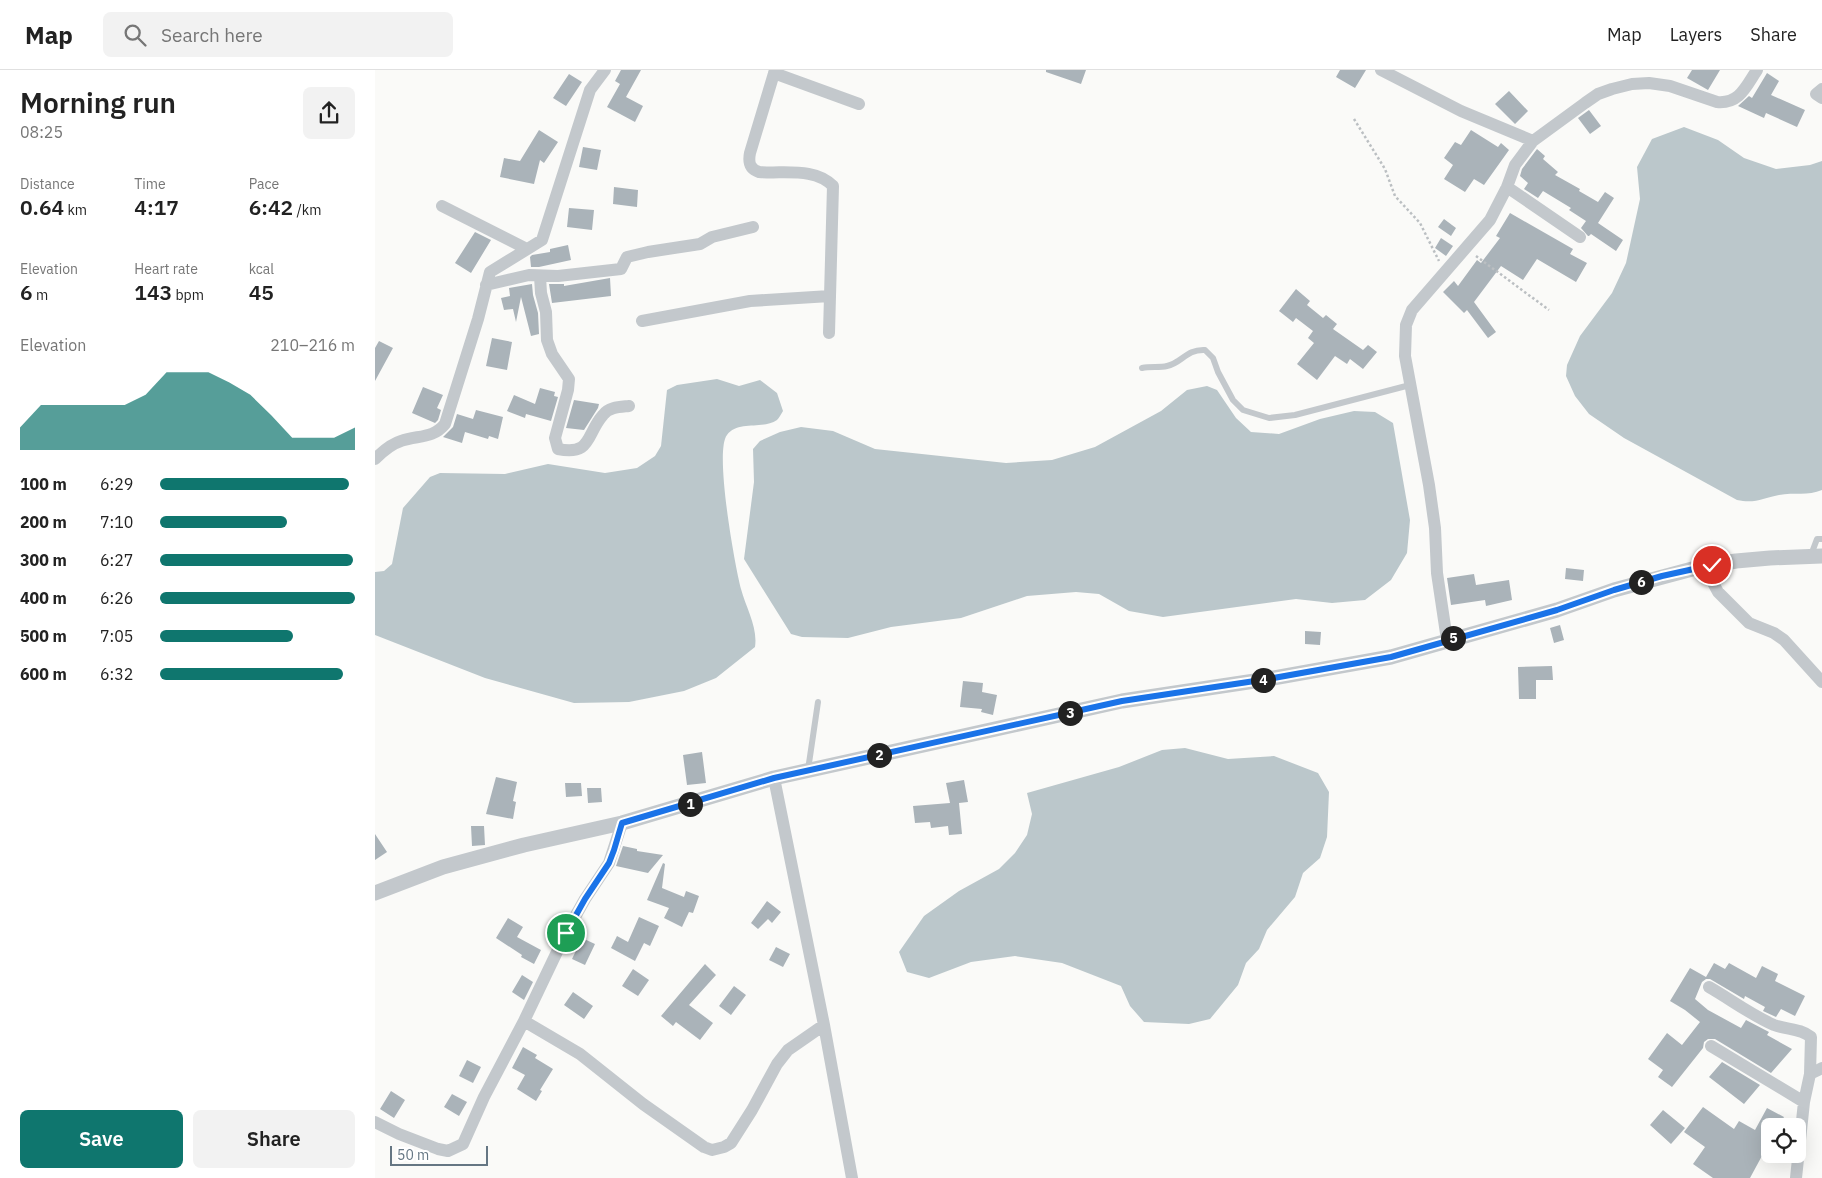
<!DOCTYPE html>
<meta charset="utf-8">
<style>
body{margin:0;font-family:"IBM Plex Sans",sans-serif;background:#f2f2f2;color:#222;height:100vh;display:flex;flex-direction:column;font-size:19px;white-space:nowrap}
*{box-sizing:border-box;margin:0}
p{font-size:16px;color:#767676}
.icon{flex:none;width:28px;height:28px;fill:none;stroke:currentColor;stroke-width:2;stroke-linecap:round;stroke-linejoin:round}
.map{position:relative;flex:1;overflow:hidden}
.panel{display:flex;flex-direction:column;background:#fff;width:375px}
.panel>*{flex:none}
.buttons{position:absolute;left:1386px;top:1048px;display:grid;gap:10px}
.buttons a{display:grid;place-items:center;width:45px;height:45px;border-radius:8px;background:#fff;box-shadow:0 5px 20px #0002;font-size:25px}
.scale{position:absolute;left:15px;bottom:12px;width:98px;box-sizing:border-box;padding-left:5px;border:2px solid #657683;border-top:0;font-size:14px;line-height:18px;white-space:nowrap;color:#657683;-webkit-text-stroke:4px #fff;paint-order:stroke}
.pin{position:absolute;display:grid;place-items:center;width:42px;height:42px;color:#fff;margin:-21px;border:2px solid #fff;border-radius:50%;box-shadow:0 1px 5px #0007}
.km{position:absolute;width:25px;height:25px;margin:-12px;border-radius:50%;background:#222;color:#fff;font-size:14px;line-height:25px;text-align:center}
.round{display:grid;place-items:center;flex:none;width:52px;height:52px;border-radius:8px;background:#f2f2f2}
.headline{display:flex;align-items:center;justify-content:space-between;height:85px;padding:0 20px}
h1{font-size:28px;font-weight:600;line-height:38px}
.metrics{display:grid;grid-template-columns:repeat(3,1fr);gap:8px;height:85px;padding:5px 20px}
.metrics div{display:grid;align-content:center}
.metrics b{font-size:21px;font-weight:600}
.metrics small{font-size:14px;font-weight:400}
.metrics p{font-size:14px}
.chart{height:140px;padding:10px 20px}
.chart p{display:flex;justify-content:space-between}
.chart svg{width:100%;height:90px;margin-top:5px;fill:#0f766e;opacity:.7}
.action{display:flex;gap:10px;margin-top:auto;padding:10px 20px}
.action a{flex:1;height:58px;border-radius:8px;background:#0f766e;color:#fff;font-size:20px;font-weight:600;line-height:58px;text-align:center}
.action a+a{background:#f2f2f2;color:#222}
ul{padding:0 20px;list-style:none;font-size:16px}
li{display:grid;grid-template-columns:80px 60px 1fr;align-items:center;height:38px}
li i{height:12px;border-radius:6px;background:#0f766e}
header{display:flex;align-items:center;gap:30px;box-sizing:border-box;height:70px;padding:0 25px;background:#fff;border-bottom:1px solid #e0e0e0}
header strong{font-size:24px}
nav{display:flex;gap:28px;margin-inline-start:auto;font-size:18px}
.search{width:350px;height:45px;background:#f2f2f2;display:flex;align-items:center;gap:12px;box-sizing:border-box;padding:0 18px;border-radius:8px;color:#767676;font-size:19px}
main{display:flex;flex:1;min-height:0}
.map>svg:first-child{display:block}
.water{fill:#bbc7cb}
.building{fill:#aab3b9}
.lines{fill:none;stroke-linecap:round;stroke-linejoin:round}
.path{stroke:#bbbfc2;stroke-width:2.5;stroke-dasharray:2.5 2.5;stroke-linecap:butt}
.service{stroke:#c3c8cc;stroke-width:6}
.minor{stroke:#c3c8cc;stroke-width:12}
.tertiary{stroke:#c3c8cc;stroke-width:15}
.route-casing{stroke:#fff;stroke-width:10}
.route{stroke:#1a73e8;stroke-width:6}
</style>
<header>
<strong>Map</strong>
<div class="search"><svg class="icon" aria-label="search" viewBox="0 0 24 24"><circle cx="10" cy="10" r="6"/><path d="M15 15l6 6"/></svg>Search here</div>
<nav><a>Map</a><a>Layers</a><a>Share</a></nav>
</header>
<main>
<section class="panel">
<div class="headline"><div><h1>Morning run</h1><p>08:25</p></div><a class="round"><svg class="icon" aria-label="share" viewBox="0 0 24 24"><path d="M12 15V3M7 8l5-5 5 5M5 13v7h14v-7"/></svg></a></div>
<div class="metrics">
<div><p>Distance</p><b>0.64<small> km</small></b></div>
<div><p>Time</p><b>4:17</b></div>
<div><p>Pace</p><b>6:42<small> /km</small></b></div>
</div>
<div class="metrics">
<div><p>Elevation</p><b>6<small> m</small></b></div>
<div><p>Heart rate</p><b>143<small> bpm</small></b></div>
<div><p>kcal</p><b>45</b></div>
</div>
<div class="chart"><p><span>Elevation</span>210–216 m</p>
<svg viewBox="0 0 160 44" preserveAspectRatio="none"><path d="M0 44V33L10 22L20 22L30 22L40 22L50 22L60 17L70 6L80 6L90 6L100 11L110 17L120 27L130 38L140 38L150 38L160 33V44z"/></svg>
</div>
<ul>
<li><b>100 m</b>6:29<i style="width:97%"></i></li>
<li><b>200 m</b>7:10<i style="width:65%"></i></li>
<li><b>300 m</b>6:27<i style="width:99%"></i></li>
<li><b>400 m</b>6:26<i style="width:100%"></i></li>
<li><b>500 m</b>7:05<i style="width:68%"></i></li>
<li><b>600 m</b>6:32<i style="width:94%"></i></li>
</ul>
<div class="action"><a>Save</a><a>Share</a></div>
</section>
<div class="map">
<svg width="1447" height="1108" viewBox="0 0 1447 1108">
<rect width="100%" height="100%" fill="#fafaf8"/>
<path class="water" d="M1309,57L1343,70L1369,88L1401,99L1435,95L1447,91V420C1433,426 1419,422 1404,425C1388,428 1380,434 1362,430L1249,368L1214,344L1200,326L1191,306L1192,295L1205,266L1237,223L1251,193L1265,129L1262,97L1277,69Z
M342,309L364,316L385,310L402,323L408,341C406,344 404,348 402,350C387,360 363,350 352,365C339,381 360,496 366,519C371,538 383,557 380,577L341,608L309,621L254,632L199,633L110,608L0,565V502L9,501L17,494L28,438L55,407L65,403L130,404L173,394L230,403L262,398L280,386L286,376L292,320L302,315Z
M832,316L842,320L861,348L876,362L904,364L945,349L979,341L1000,342L1018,353L1035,450L1032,483L1016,510L990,530L957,533L921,529L788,547L754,541L724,524L701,522L652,526L586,548L516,557L473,568L427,567L416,564L369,489L379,412L378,379L385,371L405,362L426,357L458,361L500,379L631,393L677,390L720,377L786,341L812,320Z
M810,678L853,689L899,686L943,703L954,722L952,767L945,788L928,803L920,827L892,860L884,879L871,893L863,915L835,949L814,954L769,952L755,936L746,916L687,893L640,886L596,892L554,908L532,902L524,882L549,846L584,821L624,799L640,783L652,765L657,744L652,723L744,697L787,680Z"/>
<path class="building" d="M246,0H266L251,27L268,36L260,52L232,37L245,14L240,11Z
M671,0H711L706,14L671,2Z
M965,0H991L980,18L961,7Z
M1317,0H1345L1333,20L1312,8Z
M1392,3L1404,11L1396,25L1430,40L1422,57L1391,43L1389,48L1363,36L1374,26L1377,28Z
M194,4L207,12L191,36L178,28Z
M1134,21L1153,41L1140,54L1120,34Z
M1214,40L1226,56L1215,64L1203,48Z
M164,60L183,72L169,93L165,90L159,114L125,107L129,88L145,91Z
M1096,60L1123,77L1126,73L1134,80L1109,115L1099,109L1090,122L1069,109L1078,95L1069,88L1080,72L1086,75Z
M208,77L226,80L222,100L204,97Z
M1162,79L1170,86L1168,89L1183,102L1180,105L1205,119L1204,121L1223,132L1230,122L1239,128L1223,153L1248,170L1241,181L1216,164L1214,166H1213L1206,158L1211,151L1194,140L1196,138L1168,121L1163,128L1149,119L1153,113L1145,106L1147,99Z
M239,117L263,120L262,137L238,134Z
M194,138L219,140L217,160L192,157Z
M1135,143L1198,179L1195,184L1212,193L1201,212L1162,189L1148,210L1126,196L1099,232L1121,262L1113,268L1092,240L1089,243L1068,222L1079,211L1083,216L1102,190L1106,193L1125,168L1121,166Z
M1069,149L1081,158L1076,166L1063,157Z
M100,162L116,170L96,203L80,193Z
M1066,168L1078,176L1071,186L1060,178Z
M193,175L196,190L164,197H156L155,187L157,185L175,182V179Z
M235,208L236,226L177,233L174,214H189V216Z
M157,214L158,225L163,243L164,264L156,266L146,227L141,252L138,239L129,240L126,228L135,226L134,218Z
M921,219L935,231L932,235L948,248L951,245L962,254L958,259L988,280L993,275L1002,282L988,299L975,289L972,294L960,286L942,310L922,294L939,273L933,268L938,261L921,248L918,252L904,241Z
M117,268L137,272L132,300L111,296Z
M4,271L18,278L0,311V278Z
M48,317L68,325L62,338L66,340L63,350L60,353L37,343Z
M165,318L180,322L179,326L183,327L176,351L151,344L150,348L132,341L139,325L160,334Z
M199,330L224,334L223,338L209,360L191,358Z
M101,340L128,347L123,369L114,366L113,369L90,362L87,373L68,367L78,357L82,344L98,349Z
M1191,498L1209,500L1208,511L1190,509Z
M1099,504L1101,515L1134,510L1137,530L1111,536L1110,530L1076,535L1072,508Z
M1185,555L1189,570L1179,573L1175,558Z
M930,561L946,562L945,575L930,574Z
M1177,596L1178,610H1161V629H1144L1143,597Z
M588,611L608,613L607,622L622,625L618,645L606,642L607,639L585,637Z
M327,682L331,713L312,715L308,685Z
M121,707L142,712L138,731L141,732L138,749L111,744Z
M589,710L593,732L584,733L587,764L574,765L573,756L556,758L555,752L540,753L538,736L575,733L571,713Z
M190,713H206L207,726L191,727Z
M212,718H226L227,732L213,733Z
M96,756H109L110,775L97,776Z
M0,764L12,782L0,790Z
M248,776L262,779V781L288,785L273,803L241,796Z
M288,793L290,794L287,818L309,827L311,821L324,826L318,843L314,842L307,857L289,848L294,838L272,830Z
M392,831L406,842L397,853L393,849L383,859L376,853Z
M264,847L284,856L275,876L269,873L260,891L236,878L242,866L253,872Z
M133,848L148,857L142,867L166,880L159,894L146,887L147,885L121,868Z
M207,868L220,874L210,895L197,889Z
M401,877L415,884L408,897L394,890Z
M1339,893L1350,899L1354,893L1381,908L1387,896L1403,904L1400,911L1430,926L1420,946L1406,939L1401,947L1388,941L1390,937L1370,926L1369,929L1335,909H1331L1327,912L1320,929L1333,940L1366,958L1371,950L1394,962L1392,965L1417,979L1396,1003L1340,969H1333L1329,972L1328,978L1297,1017L1283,1007L1288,1000L1273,989L1292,963L1307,975L1325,952L1310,940L1295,931L1315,898L1331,907Z
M330,894L341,905L314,935L338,953L325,970L301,952L298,956L286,946Z
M258,899L274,910L263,926L247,916Z
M147,905L158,912L149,930L137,922Z
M359,916L371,925L356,945L344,936Z
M198,922L218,936L209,949L189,935Z
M148,977L162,985L160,988L178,999L165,1020L167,1021L161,1031L142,1019L150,1005L137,998Z
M92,990L106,997L98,1013L84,1006Z
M1347,992L1385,1015L1369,1034L1334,1007Z
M16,1021L30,1030L19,1048L5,1039Z
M77,1024L92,1032L84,1046L69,1037Z
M1328,1037L1359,1059L1364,1051L1380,1060L1392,1038L1409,1047L1404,1056H1395V1071L1375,1108H1338L1318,1094L1330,1077L1309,1062Z
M1288,1040L1310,1058L1296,1074L1275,1055Z"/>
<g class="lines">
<path class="path" d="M979,49L1010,99L1020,126L1045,153L1064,191
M1101,186L1174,240"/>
<path class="service" d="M767,298C776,296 784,298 792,296C807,293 811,279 830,280L838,288L843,302L858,330L868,340L894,348L920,345L1035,315
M1436,485L1442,469H1447
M433,700L443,632"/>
<path class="minor" d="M400,0L375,83C373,93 375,99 384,102C409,104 440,97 458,116L454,263
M1006,0L1086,41L1158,71
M399,3L484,34
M1447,19L1441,24L1447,28
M1132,117L1205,167
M67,136L152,179
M165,206L166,223L171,242L172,270L177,284L194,309L193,320L180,368L183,379C217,386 211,364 228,345C234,337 245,337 254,336
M111,215L154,205L183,206L246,199L252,187L273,182L325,174L337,167L378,157
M267,251L375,231L455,226
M0,389C8,381 16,374 26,371C42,365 58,369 70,354L103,249L115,202L167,170L215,20L230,0
M1337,495V511L1343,522L1374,553L1399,563L1409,570L1447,612
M1072,570L1062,503L1060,458L1054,415L1030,286L1031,255L1037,240L1115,150L1132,117L1140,95L1158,71L1210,33L1223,24L1237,19L1257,14L1274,13L1295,16L1342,32C1365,34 1371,16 1382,0
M399,708L449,955L477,1108
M247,753L234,793L210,829L191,863L149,951L205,984L268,1034L329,1077L337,1080L349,1077L356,1073L377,1040L402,994L413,980L449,955
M1334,917C1355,929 1376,945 1399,955C1412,960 1425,958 1436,967L1435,1004
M1336,976L1429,1032
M0,1052L24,1064L63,1079L73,1081L88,1074L109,1027L149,951
M1421,1108L1429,1032L1435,1004L1447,998"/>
<path class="tertiary" d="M0,823L68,797L149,775L247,753L399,708L747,631L893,609L1016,587L1182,540L1239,520L1321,498L1361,491L1395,488L1447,486"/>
</g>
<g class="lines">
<g class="route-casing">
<path id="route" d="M191,863L210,829L234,793L239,780L247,753L399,708L747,631L893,609L1016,587L1182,540L1239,520L1287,506L1337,495"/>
</g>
<use href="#route" class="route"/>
</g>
</svg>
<div class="buttons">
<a><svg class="icon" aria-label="locate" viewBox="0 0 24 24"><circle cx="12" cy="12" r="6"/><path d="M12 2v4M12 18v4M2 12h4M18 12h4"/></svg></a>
</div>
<div class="scale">50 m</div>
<div class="pin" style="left:191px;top:863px;background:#1e9e55"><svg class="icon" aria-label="arrive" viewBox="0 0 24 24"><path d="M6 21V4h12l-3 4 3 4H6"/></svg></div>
<div class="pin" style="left:1337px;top:495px;background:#d93025"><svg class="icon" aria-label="check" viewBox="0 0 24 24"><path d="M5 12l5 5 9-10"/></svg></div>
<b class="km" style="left:315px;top:734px">1</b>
<b class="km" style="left:504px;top:685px">2</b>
<b class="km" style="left:695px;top:643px">3</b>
<b class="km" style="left:888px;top:610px">4</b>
<b class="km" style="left:1078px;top:568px">5</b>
<b class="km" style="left:1266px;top:512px">6</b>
</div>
</main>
